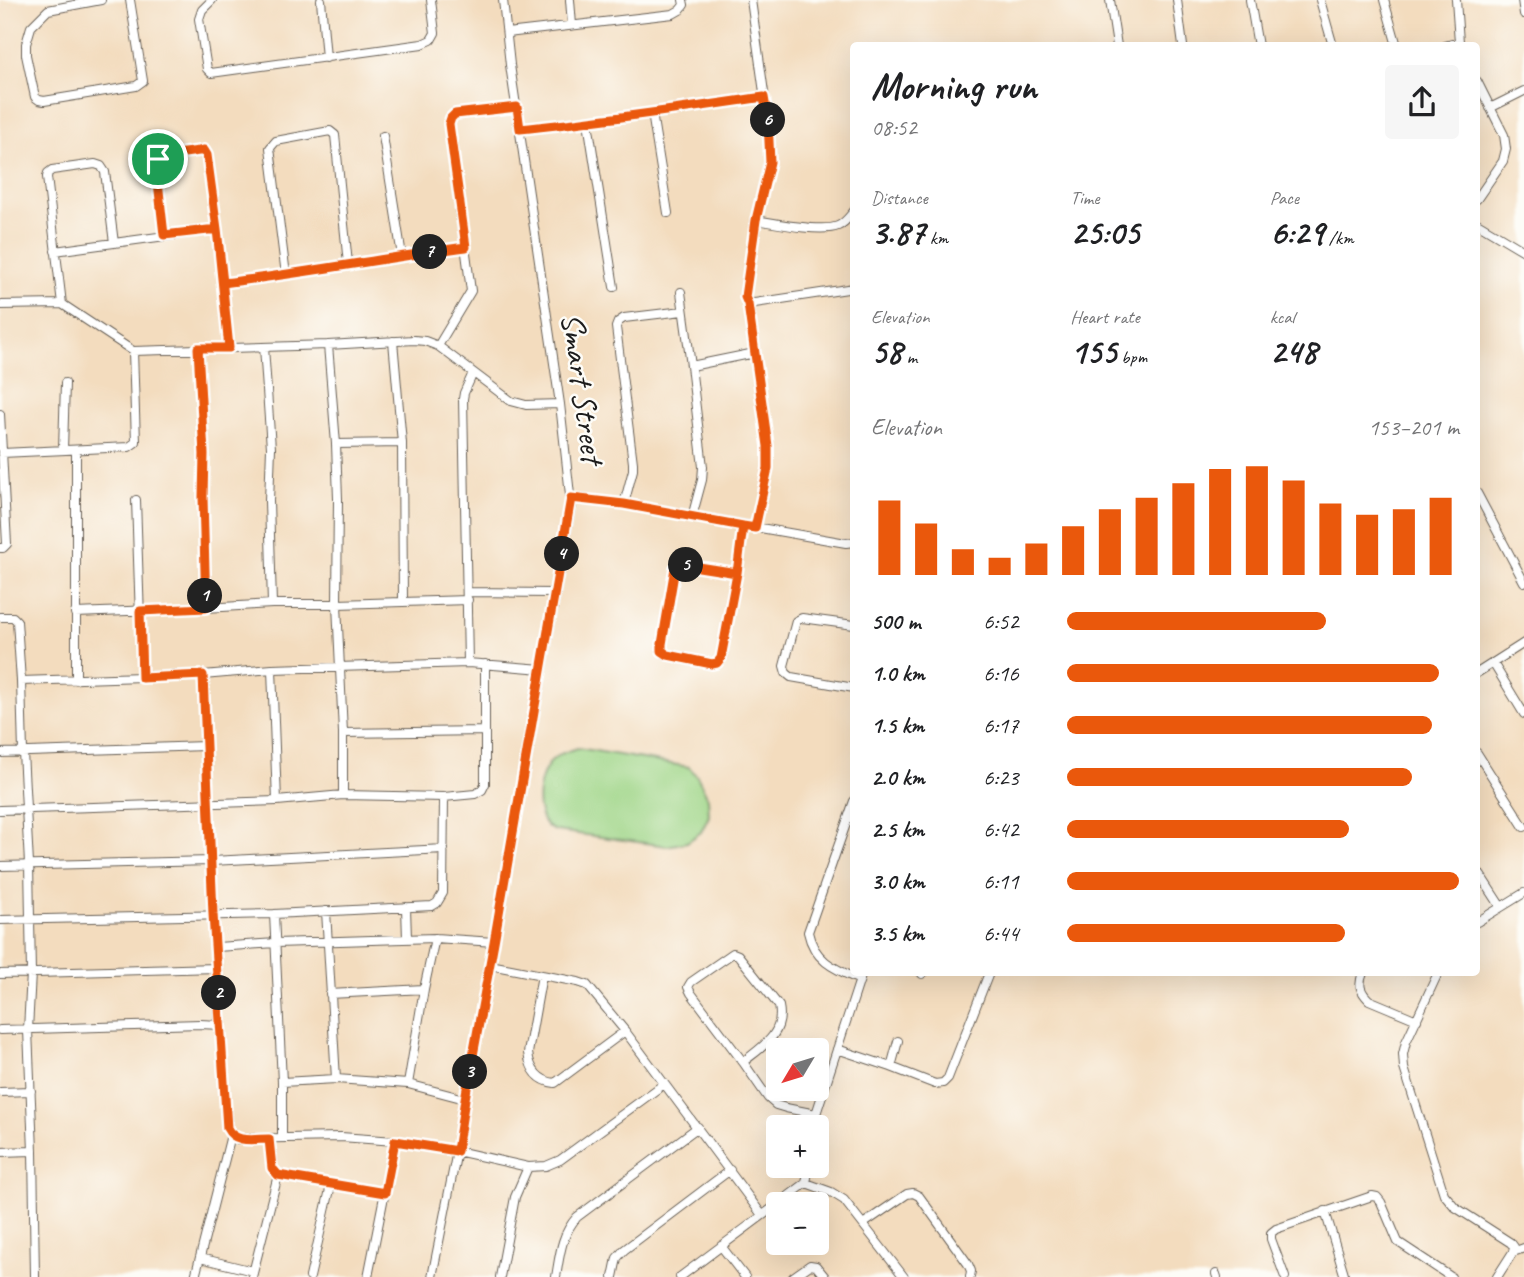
<!DOCTYPE html>
<meta charset="utf-8">
<style>
body{margin:0;font-family:Caveat,sans-serif;background:#f6f6f6;color:#202124;height:100vh;display:flex;flex-direction:column;font-size:26px;white-space:nowrap}
*{box-sizing:border-box;margin:0}
p{font-size:23px;color:#757577}
.icon{flex:none;width:38px;height:38px;fill:none;stroke:currentColor;stroke-width:2;stroke-linecap:round;stroke-linejoin:round}
.map{position:relative;flex:1;overflow:hidden}
.sheet{position:absolute;left:850px;top:42px;width:630px;height:934px;display:flex;flex-direction:column;background:#fff;border-radius:7px;box-shadow:0 7px 28px #0002}
.sheet>*{flex:none}
.needle{width:46px;rotate:232deg}
.buttons{position:absolute;left:766px;top:1038px;display:grid;gap:14px}
.buttons a{display:grid;place-items:center;width:63px;height:63px;border-radius:7px;background:#fff;box-shadow:0 7px 28px #0002;font-size:35px}
.pin{position:absolute;display:grid;place-items:center;width:60px;height:60px;color:#fff;margin:-30px;border:4px solid #fff;border-radius:50%;box-shadow:0 2px 7px #0007}
.km{position:absolute;width:35px;height:35px;margin:-18px;border-radius:50%;background:#222;color:#fff;font-size:19px;line-height:35px;text-align:center}
.round{display:grid;place-items:center;flex:none;width:74px;height:74px;border-radius:7px;background:#f6f6f6}
.headline{display:flex;align-items:center;justify-content:space-between;height:119px;padding:0 21px}
h1{font-size:38px;font-weight:800;line-height:52px}
.metrics{display:grid;grid-template-columns:repeat(3,1fr);gap:10px;height:119px;padding:7px 21px}
.metrics div{display:grid;align-content:center}
.metrics b{font-size:35px;font-weight:800}
.metrics small{font-size:19px;font-weight:400}
.metrics p{font-size:19px}
.chart{height:196px;padding:14px 21px}
.chart p{display:flex;justify-content:space-between}
.chart svg{width:100%;height:126px;margin-top:7px;stroke:#ea580c;stroke-width:6}
ul{padding:0 21px;list-style:none;font-size:23px}
li{display:grid;grid-template-columns:112px 84px 1fr;align-items:center;height:52px}
li i{height:18px;border-radius:9px;background:#ea580c}
.map>svg:first-child{display:block}
.green{fill:#9fd587;stroke:#5e7852;stroke-width:2}
.lines{fill:none;stroke-linecap:round;stroke-linejoin:round}
.minor-casing{stroke:#675f55;stroke-width:10}
.minor{stroke:#fff;stroke-width:8}
.route-casing{stroke:#fff;stroke-width:14}
.route{stroke:#ea580c;stroke-width:9}
.labels{text-anchor:middle;dominant-baseline:central;stroke-width:5;stroke-linejoin:round;paint-order:stroke}
.street-label{font-size:33px;fill:#1c1c1c;stroke:#fdfcf7}
</style>
<div class="map">
<svg width="1524" height="1277" viewBox="0 0 1524 1277">
<rect width="100%" height="100%" fill="#fdfcf7"/>
<filter id="ink" filterUnits="userSpaceOnUse"><feTurbulence type="fractalNoise" baseFrequency=".0143" numOctaves="2"/><feDisplacementMap in="SourceGraphic" scale="14" xChannelSelector="R" yChannelSelector="G"/><feConvolveMatrix kernelMatrix="1 2 1 2 8 2 1 2 1" color-interpolation-filters="sRGB"/></filter>
<filter id="wash" filterUnits="userSpaceOnUse"><feTurbulence type="fractalNoise" baseFrequency=".00686" numOctaves="4" result="noise"/><feDisplacementMap in="SourceGraphic" scale="28" xChannelSelector="R" yChannelSelector="G"/><feGaussianBlur stdDeviation="1.57" result="paint"/><feColorMatrix in="noise" values="0 0 0 0 0 0 0 0 0 0 0 0 0 0 0 0 0 1.4 0 .05"/><feComposite in="paint" operator="in"/></filter>
<g filter="url(#wash)">
<rect width="100%" height="100%" fill="#f3dcbe"/>
<path class="green" d="M578,748L689,767L697,776L708,798L709,816L701,832L687,842L667,846L556,831C553,830 549,828 547,826C531,810 539,767 557,756C563,752 572,750 578,748Z"/>
</g>
<g filter="url(#ink)">
<g class="lines">
<g class="minor-casing">
<path id="minor" d="M101,0L48,10L31,27L26,44V55L35,97L39,100L44,101L136,86L143,81L130,0
M212,0L202,10L199,19L207,69L211,73L422,44L431,40L435,33L431,0
M321,0L326,58
M570,0L572,25
M751,0L768,121L770,158L756,220L745,297L748,304L768,446V468L755,528
M1110,0L1117,46
M1177,0L1183,46
M1250,0L1258,46
M1320,0L1333,46
M1384,0L1397,46
M1522,0L1524,14
M507,33L673,14L680,10L684,5L683,0
M1445,46L1459,42L1456,0
M1477,81L1504,135L1506,149L1503,161L1477,199
M1490,108L1524,91
M652,113L668,213
M588,122L614,287
M520,129C601,121 682,109 764,97
M383,136L402,256
M756,220C774,223 822,233 838,226C845,223 849,217 854,211
M1477,223L1524,251
M164,235L156,164L158,159L162,156L204,151L207,155L217,229L229,348
M55,251L217,229
M286,275L270,148L276,141L330,131L335,135L348,264
M223,283C305,273 385,258 466,247
M681,292L691,366
M62,304L47,177L48,173L52,170L95,164L101,166L105,172L114,243
M748,304L854,288
M0,305L62,304L133,351L328,345L414,340L425,341L438,346L511,401L526,405L560,404
M328,345L336,444L402,443L393,341
M438,346L471,291L449,124L451,118L455,114L517,107
M264,347L271,448L269,501L272,604
M199,348L204,454L203,497L206,608
M0,414L7,544L3,548H0
M402,443L403,602
M336,444L338,499L337,604L343,733V795
M63,450L65,383
M76,450V680
M2,453L129,447L136,442L133,351
M1477,493L1524,582
M571,498L624,504L846,543L854,542
M136,500L142,678
M624,504L633,470V463L616,327L618,322L624,318L683,311
M692,517L702,480L703,467L691,366L755,353
M737,573L680,564L675,568L662,644V651L668,655L711,664L717,663L721,658L737,573L743,526
M467,592L554,593
M75,613L206,608L272,604H337L468,600
M0,617H13L17,621L21,681L203,675L272,669L468,663L542,669
M854,625L802,618L796,621L784,666L786,673L791,677L854,688
M468,663L463,399L464,393L473,373
M1493,663L1524,714
M272,669L277,801
M1477,673L1524,643
M203,675L213,914L220,1025
M21,681L23,752L29,864L31,973L28,1030L33,1151L35,1277
M343,733L485,731
M0,753L205,746
M1477,753L1524,827
M854,801L808,932C814,961 835,969 860,980
M0,810L277,801L343,795L444,797L475,794L482,790L485,784V664
M0,866L212,861L444,849
M1477,870L1501,907
M406,907L407,939
M326,911L336,1079
M274,914L282,1082V1138
M0,920L274,914L432,906L437,903L443,893L444,797
M1477,922L1524,893
M217,947L276,943L435,938L494,942
M490,965L578,982L587,985L625,1031L762,1215
M1363,973C1358,985 1360,991 1369,1000L1417,1020
M1438,973L1406,1042L1403,1054L1404,1068L1444,1194L1455,1207L1511,1243L1514,1247L1513,1252L1497,1277
M0,974L217,968
M922,974L923,973
M542,975L528,1053C530,1069 538,1081 555,1083L625,1031
M330,994L424,989
M0,1030L200,1024L220,1025L227,1128L231,1135L237,1139L341,1137L395,1141L457,1151L528,1167L546,1166L560,1160L664,1084
M837,1049L891,1067L935,1084L943,1083L948,1078L989,973
M743,1062C762,1047 785,1034 779,1006L738,955L733,953L691,982L688,987L691,993L743,1062L768,1098L776,1105L786,1108L816,1114
M891,1067L898,1041
M282,1082L336,1079L408,1084L465,1099
M408,1084L424,989L435,938
M0,1092L31,1091
M814,1127L816,1114L862,973
M0,1152L33,1151
M278,1175L385,1193
M806,1183L831,1192L844,1200L904,1277
M1325,1211L1345,1277
M863,1224L907,1194L913,1193L919,1196L968,1264L971,1271L970,1277
M721,1246L745,1277
M1513,1252L1524,1248
M200,1258L253,1271
M1216,1274L1217,1277
M195,1277L231,1135
M252,1277L278,1175L272,1168L269,1139
M310,1277L331,1185
M368,1277L395,1141
M432,1277L457,1151L465,1099L494,942L571,504L560,404L510,65L503,0
M500,1277L515,1197L528,1167
M556,1277C560,1254 561,1235 577,1217L698,1127
M613,1277L617,1258L624,1250L730,1170
M680,1277L806,1183L809,1166
M793,1277L810,1265L816,1266L825,1277
M1285,1277L1271,1239V1233L1276,1229L1372,1196L1377,1197L1381,1202L1398,1242L1451,1277"/>
</g>
<use href="#minor" class="minor"/>
</g>
</g>
<g class="lines" filter="url(#ink)">
<g class="route-casing">
<path id="route" d="M158,159L162,156L199,151L204,150L207,155L217,229L229,348H198L204,454L203,497L206,608L140,611L142,678L203,675L213,914L227,1128C235,1144 254,1139 269,1139L272,1168L278,1175L385,1193L395,1141L457,1151L465,1099L494,942L571,498L624,504L743,526L737,573L721,658L717,663L712,664L668,655L662,651V644L675,568L680,564L737,573L743,526L755,528L768,468V446L748,304L745,297L756,220L770,162L768,121L764,97C682,109 601,121 520,129L517,107L455,114L451,118L449,124L466,247C385,258 305,273 223,283L217,229L164,235L156,164L158,159"/>
</g>
<use href="#route" class="route"/>
</g>
<g class="labels">
<g class="street-label">
<text transform="translate(583 388) rotate(82)">Smart Street</text>
</g>
</g>
</svg>
<div class="buttons">
<a><svg class="needle" viewBox="-14 -14 28 28"><path d="M0-13l5 13h-10z" fill="#e53935"/><path d="M0 13l5-13h-10z" fill="#757577"/></svg></a>
<a>+</a>
<a>−</a>
</div>
<div class="pin" style="left:158px;top:159px;background:#1e9e55"><svg class="icon" aria-label="arrive" viewBox="0 0 24 24"><path d="M6 21V4h12l-3 4 3 4H6"/></svg></div>
<b class="km" style="left:205px;top:596px">1</b>
<b class="km" style="left:219px;top:993px">2</b>
<b class="km" style="left:470px;top:1072px">3</b>
<b class="km" style="left:562px;top:554px">4</b>
<b class="km" style="left:686px;top:565px">5</b>
<b class="km" style="left:768px;top:120px">6</b>
<b class="km" style="left:430px;top:252px">7</b>
<section class="sheet">
<div class="headline"><div><h1>Morning run</h1><p>08:52</p></div><a class="round"><svg class="icon" aria-label="share" viewBox="0 0 24 24"><path d="M12 15V3M7 8l5-5 5 5M5 13v7h14v-7"/></svg></a></div>
<div class="metrics">
<div><p>Distance</p><b>3.87<small> km</small></b></div>
<div><p>Time</p><b>25:05</b></div>
<div><p>Pace</p><b>6:29<small> /km</small></b></div>
</div>
<div class="metrics">
<div><p>Elevation</p><b>58<small> m</small></b></div>
<div><p>Heart rate</p><b>155<small> bpm</small></b></div>
<div><p>kcal</p><b>248</b></div>
</div>
<div class="chart"><p><span>Elevation</span>153–201 m</p>
<svg viewBox="0 0 160 44" preserveAspectRatio="none"><path d="M5 44V18M15 44V26M25 44V35M35 44V38M45 44V33M55 44V27M65 44V21M75 44V17M85 44V12M95 44V7M105 44V6M115 44V11M125 44V19M135 44V23M145 44V21M155 44V17"/></svg>
</div>
<ul>
<li><b>500 m</b>6:52<i style="width:66%"></i></li>
<li><b>1.0 km</b>6:16<i style="width:95%"></i></li>
<li><b>1.5 km</b>6:17<i style="width:93%"></i></li>
<li><b>2.0 km</b>6:23<i style="width:88%"></i></li>
<li><b>2.5 km</b>6:42<i style="width:72%"></i></li>
<li><b>3.0 km</b>6:11<i style="width:100%"></i></li>
<li><b>3.5 km</b>6:44<i style="width:71%"></i></li>
</ul>
</section>
</div>
